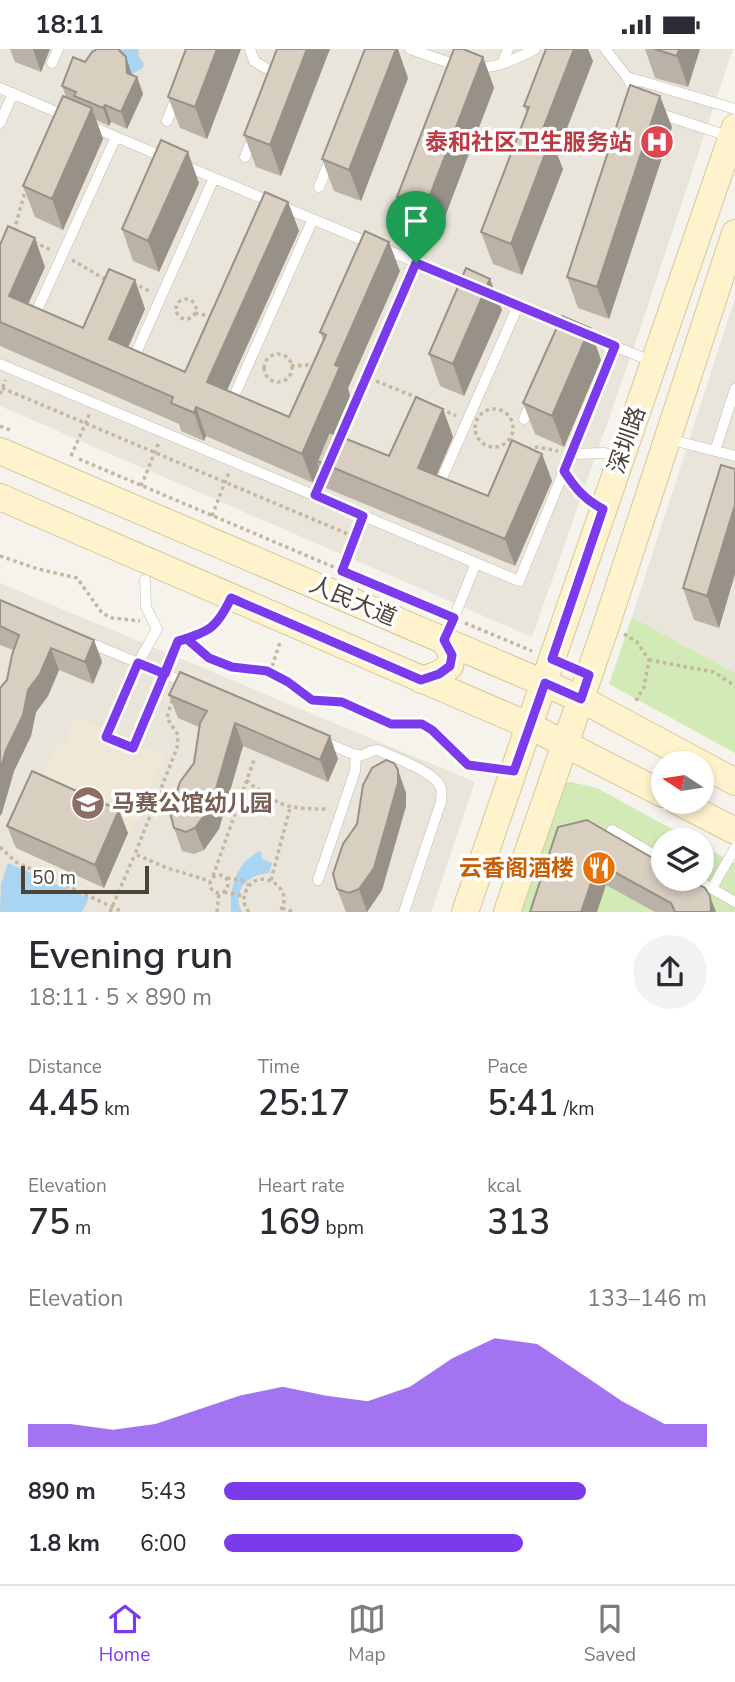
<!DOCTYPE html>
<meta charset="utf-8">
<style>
body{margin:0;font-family:"Nunito Sans","Noto Sans SC",sans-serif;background:#f2f2f3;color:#2b2b33;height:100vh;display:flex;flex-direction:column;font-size:26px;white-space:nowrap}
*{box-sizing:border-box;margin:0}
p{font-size:23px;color:#7c7c81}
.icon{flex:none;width:38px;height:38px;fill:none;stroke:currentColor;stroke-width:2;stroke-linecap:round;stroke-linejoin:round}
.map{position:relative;height:863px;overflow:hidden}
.details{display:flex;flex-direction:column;background:#fff;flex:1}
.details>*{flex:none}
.needle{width:46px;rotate:282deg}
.buttons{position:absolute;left:651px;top:702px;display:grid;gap:14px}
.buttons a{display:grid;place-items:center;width:63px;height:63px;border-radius:50%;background:#fff;box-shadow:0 4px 10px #0003;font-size:35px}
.scale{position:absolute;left:21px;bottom:18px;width:128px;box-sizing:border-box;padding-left:7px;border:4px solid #4b4439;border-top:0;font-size:19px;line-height:24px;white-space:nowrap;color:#4b4439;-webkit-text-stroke:5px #fff;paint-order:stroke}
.pin{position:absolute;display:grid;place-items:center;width:60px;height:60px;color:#fff;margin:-72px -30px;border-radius:50% 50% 50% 0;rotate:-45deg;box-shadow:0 0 7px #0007}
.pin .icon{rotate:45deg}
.round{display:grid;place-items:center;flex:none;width:74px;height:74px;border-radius:37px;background:#f2f2f3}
.head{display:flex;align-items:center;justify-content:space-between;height:119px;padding:0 28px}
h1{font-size:38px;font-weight:600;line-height:52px}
.figures{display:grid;grid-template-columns:repeat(3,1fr);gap:10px;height:119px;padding:7px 28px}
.figures div{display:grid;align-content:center}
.figures b{font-size:35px;font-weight:600}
.figures small{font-size:19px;font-weight:400}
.figures p{font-size:19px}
.chart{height:196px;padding:14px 28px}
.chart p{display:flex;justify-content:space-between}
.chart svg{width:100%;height:126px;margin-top:7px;fill:#7c3aed;opacity:.7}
ul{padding:0 28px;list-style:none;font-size:23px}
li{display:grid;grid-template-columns:112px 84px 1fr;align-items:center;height:52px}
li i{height:18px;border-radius:9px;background:#7c3aed}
.status{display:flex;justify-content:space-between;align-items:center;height:49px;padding:0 35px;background:#fff;direction:ltr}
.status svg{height:19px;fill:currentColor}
.dock{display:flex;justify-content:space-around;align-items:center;height:98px;border-top:2px solid #e1e1e2;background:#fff;font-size:19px;color:#7c7c81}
.dock a{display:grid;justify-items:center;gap:4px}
.dock .active{color:#7c3aed}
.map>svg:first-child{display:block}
.residential{fill:#eae5da}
.education{fill:#efe8d6}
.green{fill:#d2eab5}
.water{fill:#a9d4f2}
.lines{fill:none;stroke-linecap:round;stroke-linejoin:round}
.lane-casing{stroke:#c2bbae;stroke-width:11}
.secondary-casing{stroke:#d6c79b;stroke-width:28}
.path{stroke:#c4b79f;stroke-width:3.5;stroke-dasharray:3.5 3.5;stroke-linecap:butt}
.lane{stroke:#fff;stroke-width:10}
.secondary{stroke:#fff3cd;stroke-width:26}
.wall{fill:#bab2a6}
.shaded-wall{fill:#979187}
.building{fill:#d8cfc1;stroke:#979187;stroke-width:2}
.route-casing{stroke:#fff;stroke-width:14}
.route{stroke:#7c3aed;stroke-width:9}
.labels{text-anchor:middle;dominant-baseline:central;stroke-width:7;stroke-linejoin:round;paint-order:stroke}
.health-label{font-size:23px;font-weight:bold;fill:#be3a42;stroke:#fff;text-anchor:end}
.street-label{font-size:23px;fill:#4b4439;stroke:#fff}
.education-label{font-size:23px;font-weight:bold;fill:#785e54;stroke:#fff;text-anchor:start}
.food-label{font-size:23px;font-weight:bold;fill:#c56008;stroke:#fff;text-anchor:end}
</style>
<div class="status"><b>18:11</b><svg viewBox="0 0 49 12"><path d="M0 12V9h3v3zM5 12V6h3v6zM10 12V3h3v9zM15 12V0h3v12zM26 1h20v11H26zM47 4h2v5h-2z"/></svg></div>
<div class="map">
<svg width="735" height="863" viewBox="0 0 735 863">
<rect width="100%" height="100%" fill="#f6f3ec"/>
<path class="residential" d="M0,0H733L634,298L532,588L0,357Z
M735,249V624L632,568Z
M0,534L475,733L431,863H0Z"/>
<path class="education" d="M77,667L165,706L104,843L11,802L59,693L65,695Z"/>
<path class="green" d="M632,568L735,624V704L609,635Z
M571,733L597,739L692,791H663V830H702V796L735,815V863H509L552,736Z"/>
<path class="water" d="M98,0H138L139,8L144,15L143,19L132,25L124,17Z
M261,802L262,810L272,814L269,824C248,825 231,842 242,863H231C229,839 237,811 261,802Z
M8,814L89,849L82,863H0L1,835Z"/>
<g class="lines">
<g class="lane-casing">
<path id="lane" d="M250,0L254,12L277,26
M410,0L459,17
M605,0L627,28L637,47
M52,14L58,0
M502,15L508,0
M474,18C497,20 515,10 535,0
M627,28L735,60
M0,39L66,67
M655,63L731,88
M167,72L177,46
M0,74L13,44
M90,77L166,109
M245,108L253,88
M183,116L473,237
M319,138L330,111
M398,175L406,152
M487,243L569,278
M33,270L116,88
M583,284L653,313
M132,313L214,129
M0,315L519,532L615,297
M231,354L313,170
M524,370L531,354
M668,390L735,407
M336,398L416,214
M715,402L735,340
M571,405L605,404L621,408
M564,422C575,439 585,451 603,460
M438,438L518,257
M315,447L327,418
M445,591L476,514
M85,592L187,634
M138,614L157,580L146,558L145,531
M165,625L178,592C209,583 217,579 231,549
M323,692C331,695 355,708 362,706C369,704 369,701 378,701C393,708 433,722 440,737C443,742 441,747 441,753L404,863
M612,781L663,811
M695,830L735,853
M318,831L355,722L356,706
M712,839L735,799"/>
</g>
<g class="secondary-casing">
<path id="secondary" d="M0,402L581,650L700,714
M0,448L530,677L663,745
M421,631L439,625L450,617L452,606L444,591
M702,715L735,733
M677,752L735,782
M465,863L735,78
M507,863L607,574L735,184"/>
</g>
<path class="path" d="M14,182L26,139
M34,193L53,202
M72,211L103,229H109
M133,234L151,243
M176 260a10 10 0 1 1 20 0a10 10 0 1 1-20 0Z
M195,264L213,268
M264 319a14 14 0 1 1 28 0a14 14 0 1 1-28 0Z
M291,317L308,316L313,319
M376,332L418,349
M2,339L355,488
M0,345L6,331
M441,360L456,367
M475 379a19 19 0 1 1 38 0a19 19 0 1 1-38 0Z
M0,377L10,381
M528,400L538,398L558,402
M71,407L90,364
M79,410L442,564
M141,437L159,393
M212,467L229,423
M0,507L38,520L77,529L102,564L112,569L140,572
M342,522L359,478
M465,574L532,602
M624,585L637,593L649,611L644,638L634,655
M199,600L209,609L221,614L267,622L276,627L312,651L342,653L391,675H422L432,681L468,716L494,719
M649,611L714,623L735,637
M134,623L106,688L133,699L160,637
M270,624L280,593
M172,651L167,669L178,686L177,699L135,805L167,819L210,832
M246,731C279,758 287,760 329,760
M0,798L16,813L123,863
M210 835a9 9 0 1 1 18 0a9 9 0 1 1-18 0Z
M213,827L255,708
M227,829L241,831L248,836
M271,831L290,759
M224,843L244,847
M282,859L294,863
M110,863L135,805
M217,863L219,844
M249,863C244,857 242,850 246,842C258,815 298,840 279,863"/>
<use href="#lane" class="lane"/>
<use href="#secondary" class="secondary"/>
</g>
<path class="wall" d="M10,0H50L41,23L15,13Z
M186,0H241L207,90L180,79L168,48Z
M277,0L281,127L256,118L244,86Z
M645,0H700L688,38L655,29Z
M483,8L494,39L436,191L409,180L397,148Z
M593,12L557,105L563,120L522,226L493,215L481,183L527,64L524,57Z
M85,13L137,28L143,45L127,80L111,73L109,77L96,71L103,90L63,181L35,168L23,137L66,48L62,37Z
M408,29L361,152L334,142L322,110Z
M672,78L609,270L578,259L567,228Z
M199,134L159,223L133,212L122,180Z
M288,153L299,182L227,341L289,368L323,291L320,283L400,222L348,339L350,347L334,385L389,407L443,360L453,388L437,426L488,447L542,405L552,432L515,517L326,439L319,419L313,434L206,387L204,392L181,382L179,375L0,297V196L45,218L28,255L83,279L135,231L145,260L128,298L185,323Z
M502,261L464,347L440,337L429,305Z
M601,311L564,398L535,385L523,354Z
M735,420V525L719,579L694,571L683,539Z
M0,551L94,591L102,613L93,635L59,621L48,647L36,663L31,687L14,722L2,764L0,767V639L7,631L13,601L0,596Z
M169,646L338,710L328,733L243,697L219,780L204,801L194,805L182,802L174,779L194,714L199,678L178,669Z
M398,721L406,744V757L382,841L367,863H346L337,840L357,775Z
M7,777L128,784L104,839L16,799Z
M558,778L716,863H655L606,836Z"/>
<path class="shaded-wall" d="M33,0H50L41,23Z
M217,0H241L207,90L195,58Z
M307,0H330L281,127L270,96Z
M396,0H398L408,29L361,152L349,121Z
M574,0H588L593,12L557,105L563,120L522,226L511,195L541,85Z
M679,0H700L688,38L677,7Z
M126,8L132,25L137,28L143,45L127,80L121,63L127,24Z
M483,8L494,39L436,191L425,159Z
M660,47L672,78L609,270L597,238Z
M105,56L111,73L109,77L103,59Z
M92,59L103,90L63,181L52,150Z
M188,103L199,134L159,223L148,192Z
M288,153L299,182L218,361L207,333Z
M35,189L45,218L19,275L9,247Z
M389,193L400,222L348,339L350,347L321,414L317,412L319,419L313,434L302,405L335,316Z
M490,230L502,261L464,347L453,315Z
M135,231L145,260L119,319L109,290Z
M590,279L601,311L564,398L552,367Z
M196,358L206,387L204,392L194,364Z
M443,360L453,388L428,446L418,419Z
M542,405L552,432L515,517L505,490Z
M735,456V525L719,579L707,547Z
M94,591L102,613L93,635L85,613Z
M51,599L59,621L48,647L36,663L31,687L14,722L2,764L0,767V722L6,701L28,641Z
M235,674L243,697L219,780L204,801L195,779Z
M330,687L338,710L328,733L320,711Z
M398,721L406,744V757L382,841L367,863L359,840Z
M119,761L128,784L104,839L95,816Z
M598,814L606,836L597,863H581Z
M710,847L716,863H710Z"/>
<path class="building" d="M97,0H118L126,8L127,24L137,28L121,63L105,56L103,59L74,47L76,43L62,37L73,8L85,13L92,3Z
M186,0H217L195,58L168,48Z
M277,0H307L270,96L244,86Z
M365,0H396L349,121L322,110Z
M454,0H463L483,8L425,159L397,148Z
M546,0H574L541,85L551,89L511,195L481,183L529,58L524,57Z
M654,0H679L677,7Z
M630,36L660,47L597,238L567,228Z
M63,47L92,59L52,150L23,137Z
M161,91L188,103L148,192L122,180Z
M265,143L288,153L207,333L289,368L326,286L320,283L365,182L389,193L335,316L340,318L302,405L196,358L194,364L190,362L171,354L173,348L0,273V196L8,177L35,189L9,247L83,279L109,220L135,231L109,290L185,323Z
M466,219L490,230L453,315L429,305Z
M562,267L590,279L552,367L523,354Z
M416,348L443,360L418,419L488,447L512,391L542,405L505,490L317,412L329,383L389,407Z
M721,416L735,420V456L707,547L683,539Z
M0,551L94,591L85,613L51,599L40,625L28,641L23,666L6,701L0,722V639L7,631L12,606L19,586L0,577Z
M180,623L330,687L320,711L235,674L211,757L195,779L186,783L174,779L170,763L180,733L194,714L200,674L207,662L169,646Z
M386,711L394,714L398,721V734L374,819L359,840L349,844L337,840L333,825L343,795L357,775L363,736L372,719Z
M32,722L119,761L95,816L7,777Z
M587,771L663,815V830H688L705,839L710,847L711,860L710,863H675L671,854L598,814L581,863H530L558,778Z"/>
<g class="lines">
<g class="route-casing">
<path id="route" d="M416,214L315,446L363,467L342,522L454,569L444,591L452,606L450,617L439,625L421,631L231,549C217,579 209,583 178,592L133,699L106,688L138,614L165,625L178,592L187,590L209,609L232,618L267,622L288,633L312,651L342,653L391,675H422L432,681L468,716L514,722L545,634L581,650L589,626L552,610L603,460C585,451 575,439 564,422L615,297L416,214"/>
</g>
<use href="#route" class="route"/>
</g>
<defs>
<g id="hospital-disc" transform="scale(1.75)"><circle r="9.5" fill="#e0444e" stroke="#fff"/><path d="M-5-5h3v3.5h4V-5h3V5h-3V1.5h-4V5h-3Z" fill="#fff"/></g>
<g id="school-disc" transform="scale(1.75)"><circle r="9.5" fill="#8d6e63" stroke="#fff"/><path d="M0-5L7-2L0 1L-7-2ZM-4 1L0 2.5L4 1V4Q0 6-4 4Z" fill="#fff"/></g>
<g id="restaurant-disc" transform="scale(1.75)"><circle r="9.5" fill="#e8710a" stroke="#fff"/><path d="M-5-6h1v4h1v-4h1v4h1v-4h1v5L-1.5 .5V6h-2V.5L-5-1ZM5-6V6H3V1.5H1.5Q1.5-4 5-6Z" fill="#fff"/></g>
</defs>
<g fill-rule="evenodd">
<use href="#hospital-disc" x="657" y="93"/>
<use href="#school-disc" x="88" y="754"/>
<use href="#restaurant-disc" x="599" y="819"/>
</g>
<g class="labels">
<g class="health-label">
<text x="632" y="93">泰和社区卫生服务站</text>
</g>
<g class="street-label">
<text transform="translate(627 391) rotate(-71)">深圳路</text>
<text transform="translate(353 552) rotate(23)">人民大道</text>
</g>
<g class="education-label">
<text x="112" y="754">马赛公馆幼儿园</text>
</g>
<g class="food-label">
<text x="574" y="819">云香阁酒楼</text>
</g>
</g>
</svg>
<div class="buttons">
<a><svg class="needle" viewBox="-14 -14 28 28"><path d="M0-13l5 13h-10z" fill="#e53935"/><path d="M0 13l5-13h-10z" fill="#7c7c81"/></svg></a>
<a><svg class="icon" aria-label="layers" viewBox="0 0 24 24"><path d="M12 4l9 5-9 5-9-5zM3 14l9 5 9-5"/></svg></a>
</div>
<div class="scale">50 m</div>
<div class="pin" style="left:416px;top:214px;background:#1e9e55"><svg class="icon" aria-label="arrive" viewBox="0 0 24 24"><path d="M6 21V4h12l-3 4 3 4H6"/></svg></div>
</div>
<section class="details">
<div class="head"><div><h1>Evening run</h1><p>18:11 · 5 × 890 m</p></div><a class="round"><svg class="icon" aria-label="share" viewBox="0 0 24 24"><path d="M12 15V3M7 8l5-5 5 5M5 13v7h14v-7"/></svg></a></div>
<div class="figures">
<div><p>Distance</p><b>4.45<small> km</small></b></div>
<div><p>Time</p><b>25:17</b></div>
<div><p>Pace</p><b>5:41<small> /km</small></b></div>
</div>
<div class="figures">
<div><p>Elevation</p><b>75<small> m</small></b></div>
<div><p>Heart rate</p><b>169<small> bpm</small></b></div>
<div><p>kcal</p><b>313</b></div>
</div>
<div class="chart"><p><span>Elevation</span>133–146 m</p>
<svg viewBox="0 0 160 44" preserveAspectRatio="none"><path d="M0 44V36L10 36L20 38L30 36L40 31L50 26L60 23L70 26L80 28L90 23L100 13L110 6L120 8L130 18L140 28L150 36L160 36V44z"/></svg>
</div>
<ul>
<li><b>890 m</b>5:43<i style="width:75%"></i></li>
<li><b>1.8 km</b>6:00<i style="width:62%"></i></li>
</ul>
</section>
<nav class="dock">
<a class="active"><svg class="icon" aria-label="home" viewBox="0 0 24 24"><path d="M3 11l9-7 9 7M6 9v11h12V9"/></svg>Home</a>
<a><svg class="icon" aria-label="map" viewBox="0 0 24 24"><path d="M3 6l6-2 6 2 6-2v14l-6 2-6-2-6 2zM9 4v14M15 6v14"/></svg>Map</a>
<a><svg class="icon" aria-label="saved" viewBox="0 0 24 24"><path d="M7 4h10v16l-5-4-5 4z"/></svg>Saved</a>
</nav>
